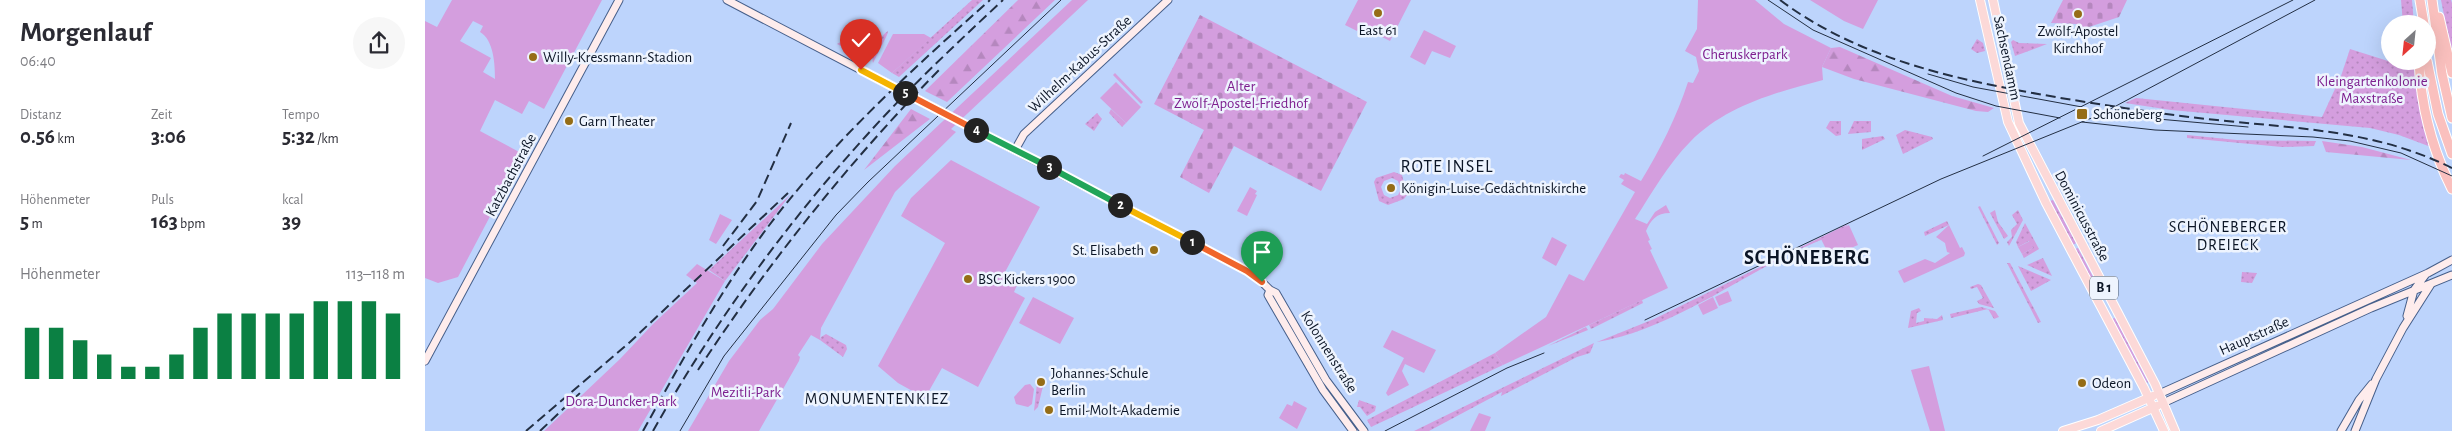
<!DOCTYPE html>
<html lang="de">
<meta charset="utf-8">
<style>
body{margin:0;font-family:"Alegreya Sans",sans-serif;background:#f7f7f7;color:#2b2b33;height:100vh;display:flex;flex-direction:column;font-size:19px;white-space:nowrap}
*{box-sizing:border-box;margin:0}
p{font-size:16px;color:#7c7c81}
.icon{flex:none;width:28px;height:28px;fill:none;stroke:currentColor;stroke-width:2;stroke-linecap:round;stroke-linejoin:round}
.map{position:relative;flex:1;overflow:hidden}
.sheet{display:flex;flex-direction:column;background:#fff;width:425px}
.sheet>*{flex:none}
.needle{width:32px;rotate:207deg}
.controls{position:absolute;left:1956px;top:15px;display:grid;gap:10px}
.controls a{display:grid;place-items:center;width:55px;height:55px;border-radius:50%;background:#fff;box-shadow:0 5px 20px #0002;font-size:25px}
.pin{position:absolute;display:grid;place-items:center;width:42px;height:42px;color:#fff;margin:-51px -21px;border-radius:50% 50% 50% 0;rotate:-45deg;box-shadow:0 0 5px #0007}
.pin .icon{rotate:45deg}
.km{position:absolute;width:25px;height:25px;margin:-12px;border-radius:50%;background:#222;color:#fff;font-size:14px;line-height:25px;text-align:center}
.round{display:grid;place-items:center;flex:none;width:52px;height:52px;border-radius:26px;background:#f7f7f7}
.head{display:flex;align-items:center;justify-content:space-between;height:85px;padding:0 20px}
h1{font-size:28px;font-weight:600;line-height:38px}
.metrics{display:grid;grid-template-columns:repeat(3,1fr);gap:8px;height:85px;padding:5px 20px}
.metrics div{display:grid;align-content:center}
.metrics b{font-size:21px;font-weight:600}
.metrics small{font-size:14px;font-weight:400}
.metrics p{font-size:14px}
.chart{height:140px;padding:10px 20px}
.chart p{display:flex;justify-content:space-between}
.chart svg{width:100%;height:90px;margin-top:5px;stroke:#0b8043;stroke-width:6}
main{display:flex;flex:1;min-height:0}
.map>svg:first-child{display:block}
.grass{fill:url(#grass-dots);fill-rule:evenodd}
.forest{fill:url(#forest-firs)}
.cemetery{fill:url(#cemetery-stones)}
.park{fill:#d49ede;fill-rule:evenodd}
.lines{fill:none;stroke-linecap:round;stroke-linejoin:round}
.secondary-casing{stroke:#465f8a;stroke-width:9}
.primary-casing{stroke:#fff;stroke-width:10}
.highway-casing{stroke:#fff;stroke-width:11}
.secondary{stroke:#feecec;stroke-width:7}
.primary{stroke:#fcd9d8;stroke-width:8}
.highway{stroke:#fac0be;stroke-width:9}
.tram{stroke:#232f43;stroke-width:1}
.rail{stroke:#232f43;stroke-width:2;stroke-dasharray:10 5;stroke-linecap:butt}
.secondary-bridge-casing{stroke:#465f8a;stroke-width:9;stroke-linecap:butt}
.secondary-bridge{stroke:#feecec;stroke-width:7}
.split-1-casing{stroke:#fff;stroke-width:10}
.split-2-casing{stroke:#fff;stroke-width:10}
.split-3-casing{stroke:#fff;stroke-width:10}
.split-4-casing{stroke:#fff;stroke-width:10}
.split-5-casing{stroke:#fff;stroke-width:10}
.split-6-casing{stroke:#fff;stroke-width:10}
.split-1{stroke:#f0652b;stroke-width:6}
.split-2{stroke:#f5b400;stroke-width:6}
.split-3{stroke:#22a559;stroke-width:6}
.split-4{stroke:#22a559;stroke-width:6}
.split-5{stroke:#f0652b;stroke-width:6}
.split-6{stroke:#f5b400;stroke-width:6}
.poi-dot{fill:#956d17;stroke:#eef4fe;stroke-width:2}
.labels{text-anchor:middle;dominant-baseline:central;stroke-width:5;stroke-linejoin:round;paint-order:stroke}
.shield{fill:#eef4fe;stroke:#4f5867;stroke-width:1}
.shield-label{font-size:14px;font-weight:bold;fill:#0b1526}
.poi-label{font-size:15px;fill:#0b1526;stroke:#eef4fe;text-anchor:start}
.park-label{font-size:15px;fill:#7e1f8f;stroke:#eef4fe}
.street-label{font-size:15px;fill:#0b1526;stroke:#eef4fe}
.neighbourhood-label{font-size:16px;letter-spacing:1px;fill:#0b1526;stroke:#eef4fe}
.quarter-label{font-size:18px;letter-spacing:1px;fill:#0b1526;stroke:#eef4fe}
.district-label{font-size:20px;font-weight:bold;letter-spacing:1px;fill:#0b1526;stroke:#eef4fe}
</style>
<main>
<section class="sheet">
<div class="head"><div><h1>Morgenlauf</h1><p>06:40</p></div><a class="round"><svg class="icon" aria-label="share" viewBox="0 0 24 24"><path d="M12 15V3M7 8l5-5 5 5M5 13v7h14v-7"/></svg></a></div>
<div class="metrics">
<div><p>Distanz</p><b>0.56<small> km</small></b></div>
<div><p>Zeit</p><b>3:06</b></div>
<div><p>Tempo</p><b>5:32<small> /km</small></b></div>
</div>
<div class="metrics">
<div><p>Höhenmeter</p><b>5<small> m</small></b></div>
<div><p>Puls</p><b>163<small> bpm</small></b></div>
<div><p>kcal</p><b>39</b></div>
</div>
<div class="chart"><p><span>Höhenmeter</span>113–118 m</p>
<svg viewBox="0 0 160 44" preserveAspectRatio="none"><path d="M5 44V19M15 44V19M25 44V25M35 44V32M45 44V38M55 44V38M65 44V32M75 44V19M85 44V12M95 44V12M105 44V12M115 44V12M125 44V6M135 44V6M145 44V6M155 44V12"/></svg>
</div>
</section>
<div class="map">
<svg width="2027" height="431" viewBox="0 0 2027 431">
<defs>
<pattern id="grass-dots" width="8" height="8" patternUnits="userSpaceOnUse" patternTransform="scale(1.25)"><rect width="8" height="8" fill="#d49ede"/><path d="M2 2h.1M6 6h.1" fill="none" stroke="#b587be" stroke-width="1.8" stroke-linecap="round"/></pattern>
<pattern id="forest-firs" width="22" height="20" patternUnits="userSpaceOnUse" patternTransform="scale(1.25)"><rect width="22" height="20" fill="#d49ede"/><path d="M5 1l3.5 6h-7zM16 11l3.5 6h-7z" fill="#b587be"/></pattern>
<pattern id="cemetery-stones" width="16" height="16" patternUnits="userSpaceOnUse" patternTransform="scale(1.25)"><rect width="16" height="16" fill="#d49ede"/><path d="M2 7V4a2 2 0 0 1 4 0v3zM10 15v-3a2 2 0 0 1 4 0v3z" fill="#b587be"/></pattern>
</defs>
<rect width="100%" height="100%" fill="#bdd4fc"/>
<path class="grass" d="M547,0H558L474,77L467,73Z
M1976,0H1987L1989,24H1978Z
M2016,0H2026L2027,3V55Z
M438,29L439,30L427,52L412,44Z
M463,31L462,35L448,63C445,54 456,35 463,31Z
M449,32L439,58L434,55Z
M1552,39L1558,43L1560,51L1552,53L1546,49Z
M1588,40L1594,43L1622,44L1590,56L1586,42Z
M1925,49L1963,61L1965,57V61H1990L1993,95L2006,147L1974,135L1945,128L1746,110L1700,103L1711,98L1897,117L1916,76Z
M686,109L701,123L697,127L684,113Z
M672,113L677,119L669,131L660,124Z
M1405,121H1416V135L1411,136L1401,128Z
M1429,121H1446V132L1423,134Z
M1480,130L1507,137L1508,139L1478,154L1471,135Z
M1762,135L1812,140L1891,141L1889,146L1857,147L1762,138Z
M1458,136L1460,139L1437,150V139Z
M969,172L977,175L982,195L979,199L963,205L954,201L949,182L951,178ZM967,178L973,181L976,189L973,195L965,198L959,195L956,187L959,181Z
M365,195L300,281L284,270Z
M1628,200L1651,243L1648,245L1625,201Z
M1555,206L1574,243L1572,245L1553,207Z
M1570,210L1573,222L1583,236L1579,239L1565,213Z
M1593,210L1598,220L1584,246L1582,242L1587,237L1586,230L1592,224L1587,215Z
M1522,221L1524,225L1500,236L1499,232Z
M1600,223L1614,249L1599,258L1597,254L1608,248L1604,241L1593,247L1591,242Z
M1423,224C1417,233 1378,247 1366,253C1305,284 1239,331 1172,342L1229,319Z
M1653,248L1678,296L1676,297L1650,249Z
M1618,258L1627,276L1602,265Z
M1582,263H1585L1616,322L1613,323Z
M1593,266L1626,280L1606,291Z
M1817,272L1832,273L1827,283L1816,282Z
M1553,284L1556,285L1569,308L1554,304L1552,301L1558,298L1552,287L1546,289L1545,287Z
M1217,300L1218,303L1166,329L1164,325Z
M1556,307L1570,311L1574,317L1569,319L1563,309L1526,318L1525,314Z
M1494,308L1496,311L1492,313L1491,323L1499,321V318L1512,319L1517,315L1518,320L1483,328L1486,311Z
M1690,318L1723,382L1722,383L1687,319Z
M1161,327L1163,330L1123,346Z
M401,334L421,345L422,349L418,357L395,340L396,337Z
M1169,343L1165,353L1152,357L1076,396L1077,392L1004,431H989Z
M1070,353L1078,365L946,427L942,420Z
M612,383L618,386L613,407L609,411Z
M934,400L951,406L950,411L942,416L935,407H932Z"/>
<path class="forest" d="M593,0H630L522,102L500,91Z
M1415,47L1527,96L1569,108L1563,112L1551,111L1429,79L1397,67L1406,48Z
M486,109L505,119L439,170Z
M1897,141L1937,147L1986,160L1901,152Z"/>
<path class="cemetery" d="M1638,0H1702L1694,17L1661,28L1651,24L1626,23Z
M775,15L942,102L896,191L809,146L784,193L755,177L779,130L729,104Z"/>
<path class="park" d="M27,0H177L119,109L104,101L97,114L70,100L55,131L98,154L33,277L13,283L0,278V21L12,27ZM48,21L58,26L55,32C69,40 70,65 70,79L58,72L66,58L35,41Z
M647,0H663L526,129L531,132L470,192L396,328L395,340L386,335L373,355L375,357L374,361L334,431H263L304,361L335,320L348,309L397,244L470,166Z
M933,0H986L965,41L935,26L932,31L920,25Z
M1273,0H1330L1359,24L1406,48L1397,67L1398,80C1352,92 1300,106 1265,142C1243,164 1227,193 1210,219L1222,224L1230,212L1241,205L1245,213C1231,213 1226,220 1221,231L1225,240L1223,241L1227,249L1225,250L1243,288L1078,365L1070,353L1121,317L1144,274L1159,281L1210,192L1196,184L1199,180L1194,177L1196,174L1199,175L1200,173L1216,181C1235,150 1252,116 1263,82L1268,83L1274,71L1271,57L1260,51L1272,29Z
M1385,0H1453L1438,29L1419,21Z
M999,30L1031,46L1025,58L1007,51L1000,65L985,57Z
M468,34H499L506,38L467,73L453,63Z
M690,73L718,102L716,104L688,75Z
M691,82L716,107L701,123L675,98Z
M526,160L615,207L579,274L593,283L589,292L600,298L553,387L517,368L500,398L473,383L453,366L520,243L476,216L486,198Z
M825,187L832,191L830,194L832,195L822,216L812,211Z
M295,214L307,220L291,244L284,240Z
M1424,225L1433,245L1405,257L1396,239Z
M1524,225L1535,248L1537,247L1540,253L1539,256L1479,283L1473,271L1500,259L1510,263L1525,253L1522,252L1520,243L1511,237Z
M1127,237L1142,245L1131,266L1117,258Z
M1605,241L1608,248L1597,254L1593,247Z
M272,264L300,281L213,431H119L195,359L228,324L272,283L261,275Z
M1303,291L1307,301L1294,306L1290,297Z
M608,297L649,318L635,344L594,323Z
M1288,297L1293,308L1278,315L1273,305Z
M967,330L1011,350L999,373L980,364L977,371L984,385L963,396L961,393L979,358L958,347Z
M1504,366L1520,431H1505L1486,370Z
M605,384L609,389L607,404L603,407L591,404L589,397L600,385Z
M869,401L882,408L872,429L854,418L862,404L867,406Z
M1054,413L1066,417L1060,431H1045Z"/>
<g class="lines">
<g class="secondary-casing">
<path id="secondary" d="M302,0L459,82
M534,121L830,275L845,290L851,293L901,380L939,431
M590,150L599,134L743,0
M845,290L843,295L898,390L928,431
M1982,316L1989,290L2001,274
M0,361L194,0
M1734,394L2003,273L2027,260
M1738,403L1946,308L2027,275
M1916,431L1934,400L1947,384
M1930,431L1951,379L1978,328L2006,284"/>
</g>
<g class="primary-casing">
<path id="primary" d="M1555,0L1583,122L1621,203L1719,388L1739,431
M1568,0L1594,123L1730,384L1750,431
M1638,431L1673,420L1728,396
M1676,431L1732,406"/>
</g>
<g class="highway-casing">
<path id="highway" d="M1995,0L1999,24
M2007,0L2017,74L2027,118
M2014,17L2027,73
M1994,61C1996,106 2007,149 2027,189
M2002,61L2013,114L2027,154"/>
</g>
<use href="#secondary" class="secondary"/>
<use href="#primary" class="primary"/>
<use href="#highway" class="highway"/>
<path class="tram" d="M1343,0L1388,30L1531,93L1571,106L1635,118
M1503,74L1548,87L1657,107
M1679,111L1733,119L1823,127
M1657,122L1730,130L1888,137L1925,141L1976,153L2027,176
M1558,156L1868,0
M1220,320L1516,179L1674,115L1890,0
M255,431L299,356L411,215L443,182L636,0
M960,431L1082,368L1119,353"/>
<path class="rail" d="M1355,0C1438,62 1542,82 1642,99C1692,107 1741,115 1792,120C1875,129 1950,130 2027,168
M298,246L332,201L366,123
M273,370C344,262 426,159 517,67
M101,431L205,342L363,193
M115,431L155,393
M218,431C259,357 300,282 352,215C415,135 489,68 565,0
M228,431C288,325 359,226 441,136C484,88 531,44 578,0"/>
<g class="secondary-bridge-casing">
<path id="secondary-bridge" d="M459,82L534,121"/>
</g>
<use href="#secondary-bridge" class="secondary-bridge"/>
</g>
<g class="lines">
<g class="split-1-casing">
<path id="split-1" d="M767,242L822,271L837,282"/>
</g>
<g class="split-2-casing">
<path id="split-2" d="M695,205L767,242"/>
</g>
<g class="split-3-casing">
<path id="split-3" d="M624,167L695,205"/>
</g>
<g class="split-4-casing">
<path id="split-4" d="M551,130L624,167"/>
</g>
<g class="split-5-casing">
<path id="split-5" d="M480,93L551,130"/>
</g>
<g class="split-6-casing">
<path id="split-6" d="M436,70L480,93"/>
</g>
<use href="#split-1" class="split-1"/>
<use href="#split-2" class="split-2"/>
<use href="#split-3" class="split-3"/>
<use href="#split-4" class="split-4"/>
<use href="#split-5" class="split-5"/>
<use href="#split-6" class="split-6"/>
</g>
<g class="poi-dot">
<circle cx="953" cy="13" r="5"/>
<circle cx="1653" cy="14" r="5"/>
<circle cx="108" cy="57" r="5"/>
<rect x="1651" y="108" width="12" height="12" rx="2.5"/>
<circle cx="144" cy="121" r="5"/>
<circle cx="966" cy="188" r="5"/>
<circle cx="729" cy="250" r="5"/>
<circle cx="543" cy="279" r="5"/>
<circle cx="616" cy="382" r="5"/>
<circle cx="1657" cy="383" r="5"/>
<circle cx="624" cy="410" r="5"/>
</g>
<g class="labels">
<rect class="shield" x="1665" y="276.5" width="28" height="23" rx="4"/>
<g class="shield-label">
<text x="1679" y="288">B 1</text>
</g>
<g class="poi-label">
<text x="953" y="30" text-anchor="middle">East 61</text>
<text x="1653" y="31" text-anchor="middle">Zwölf-Apostel<tspan x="1653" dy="17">Kirchhof</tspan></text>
<text x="118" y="57">Willy-Kressmann-Stadion</text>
<text x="1668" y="114">Schöneberg</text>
<text x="154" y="121">Garn Theater</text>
<text x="976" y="188">Königin-Luise-Gedächtniskirche</text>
<text x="719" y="250" text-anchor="end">St. Elisabeth</text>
<text x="553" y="279">BSC Kickers 1900</text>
<text x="626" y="373">Johannes-Schule<tspan x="626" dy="17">Berlin</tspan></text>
<text x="1667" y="383">Odeon</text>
<text x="634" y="410">Emil-Molt-Akademie</text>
</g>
<g class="park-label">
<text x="1320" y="54">Cheruskerpark</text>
<text x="1947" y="81">Kleingartenkolonie<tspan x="1947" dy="17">Maxstraße</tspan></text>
<text x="816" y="86">Alter<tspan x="816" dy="17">Zwölf-Apostel-Friedhof</tspan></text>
<text x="321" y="392">Mezitli-Park</text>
<text x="196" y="401">Dora-Duncker-Park</text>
</g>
<g class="street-label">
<text transform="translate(1582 58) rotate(78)">Sachsendamm</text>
<text transform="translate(655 64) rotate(-43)">Wilhelm-Kabus-Straße</text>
<text transform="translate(86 175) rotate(-62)">Katzbachstraße</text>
<text transform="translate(1657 216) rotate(62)">Dominicusstraße</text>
<text transform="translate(1829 336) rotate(-24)">Hauptstraße</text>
<text transform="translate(904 352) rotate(58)">Kolonnenstraße</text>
</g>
<g class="neighbourhood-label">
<text x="1803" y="227">SCHÖNEBERGER<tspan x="1803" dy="18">DREIECK</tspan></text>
<text x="452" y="399">MONUMENTENKIEZ</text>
</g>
<g class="quarter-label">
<text x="1022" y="167">ROTE INSEL</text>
</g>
<g class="district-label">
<text x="1382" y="258">SCHÖNEBERG</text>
</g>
</g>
</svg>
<div class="controls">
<a><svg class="needle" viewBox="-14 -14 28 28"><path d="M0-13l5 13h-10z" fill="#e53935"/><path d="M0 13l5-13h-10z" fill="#7c7c81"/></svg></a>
</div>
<div class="pin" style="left:837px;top:282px;background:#1e9e55"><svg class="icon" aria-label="arrive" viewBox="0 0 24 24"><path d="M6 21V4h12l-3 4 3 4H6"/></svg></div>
<div class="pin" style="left:436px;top:70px;background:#d93025"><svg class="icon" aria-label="check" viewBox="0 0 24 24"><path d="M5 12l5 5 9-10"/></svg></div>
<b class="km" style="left:767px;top:242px">1</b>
<b class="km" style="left:695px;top:205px">2</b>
<b class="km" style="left:624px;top:167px">3</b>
<b class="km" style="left:551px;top:130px">4</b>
<b class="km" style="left:480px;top:93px">5</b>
</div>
</main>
